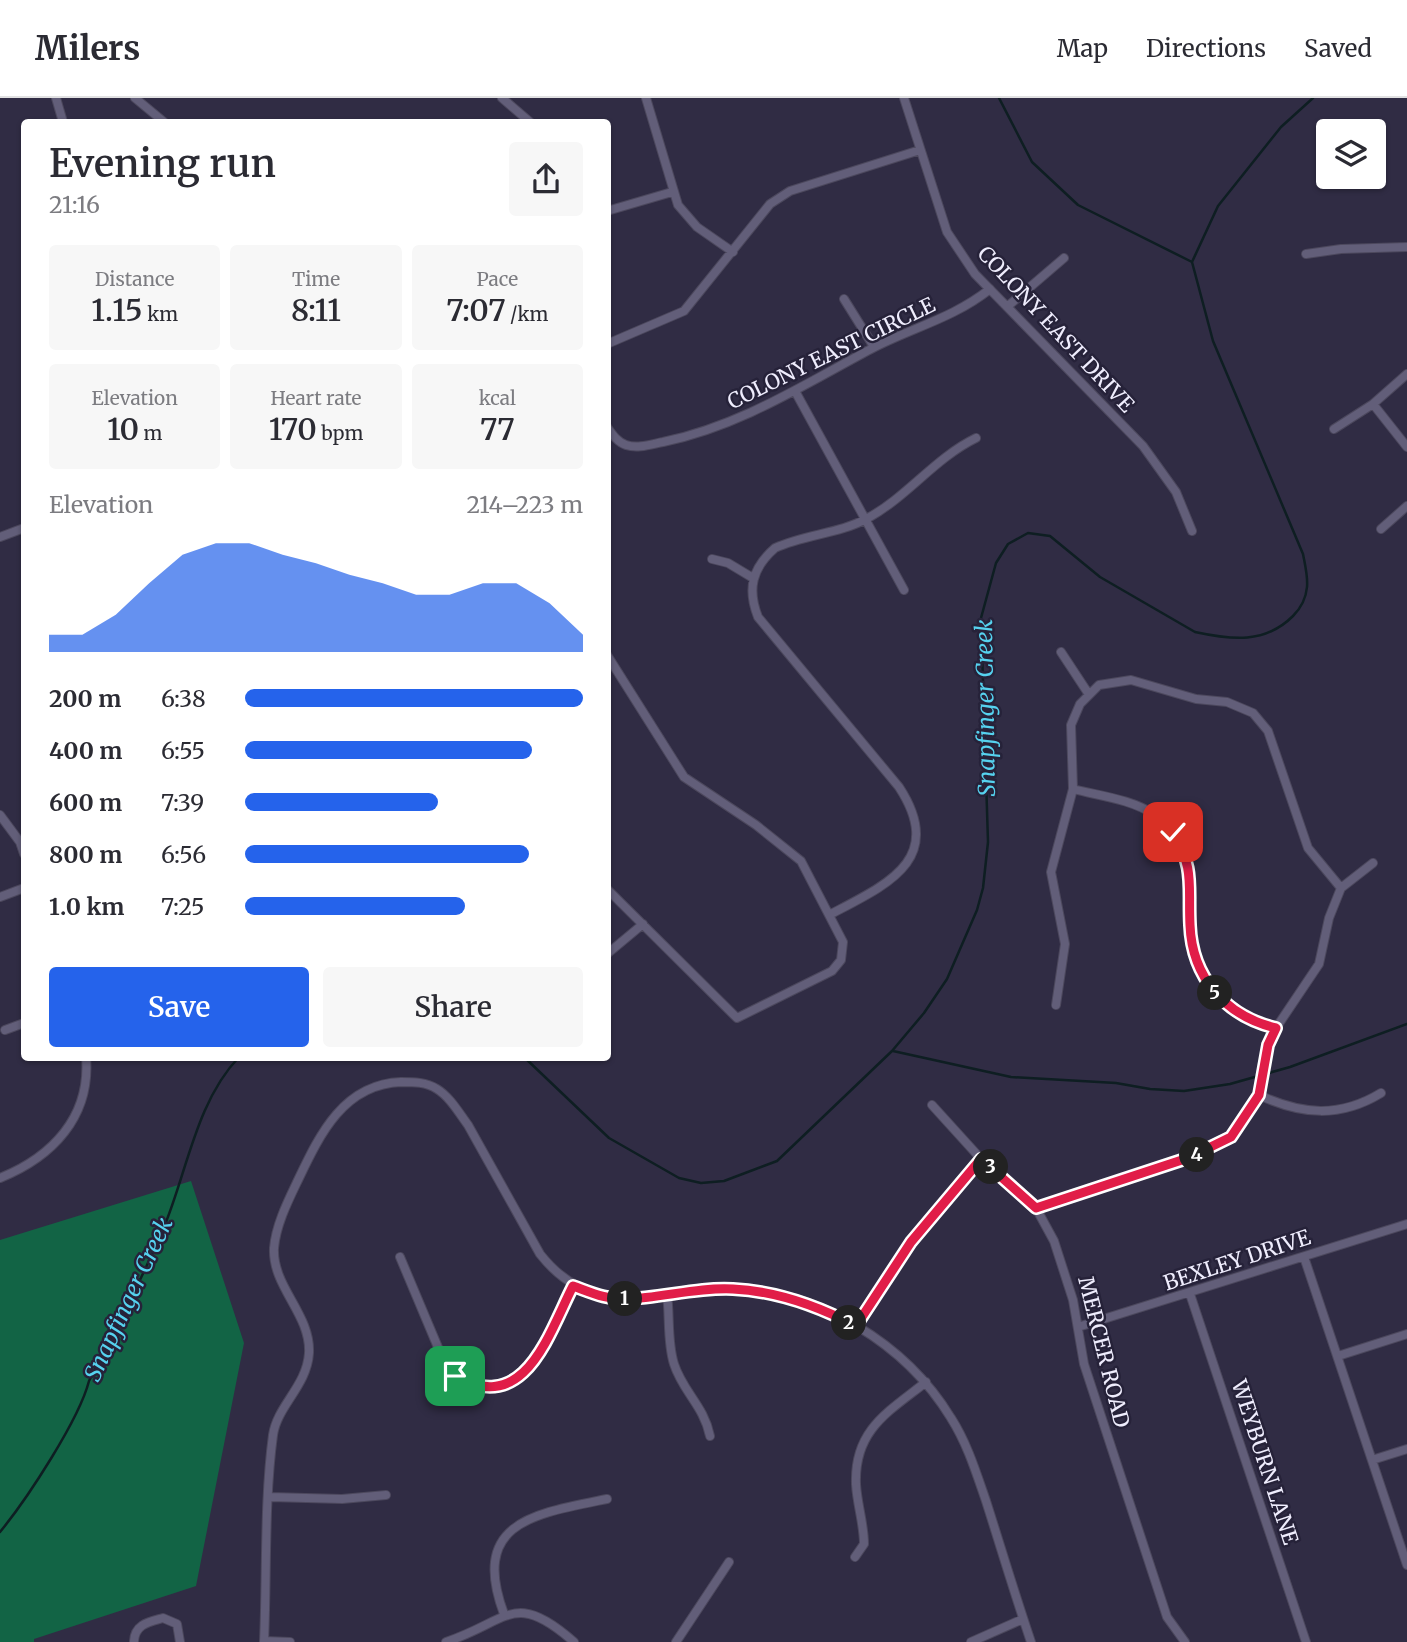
<!DOCTYPE html>
<meta charset="utf-8">
<style>
body{margin:0;font-family:Merriweather,serif;background:#f7f7f7;color:#2b2b33;height:100vh;display:flex;flex-direction:column;font-size:26px;white-space:nowrap}
*{box-sizing:border-box;margin:0}
p{font-size:23px;color:#7c7c81}
.icon{flex:none;width:38px;height:38px;fill:none;stroke:currentColor;stroke-width:2;stroke-linecap:round;stroke-linejoin:round}
.map{position:relative;flex:1;overflow:hidden}
.panel{position:absolute;left:21px;top:21px;width:590px;height:942px;display:flex;flex-direction:column;background:#fff;border-radius:7px;box-shadow:0 2px 5px #0004}
.panel>*{flex:none}
.tools{position:absolute;left:1316px;top:21px;display:grid;gap:14px}
.tools a{display:grid;place-items:center;width:70px;height:70px;border-radius:7px;background:#fff;box-shadow:0 2px 5px #0004;font-size:35px}
.pin{position:absolute;display:grid;place-items:center;width:60px;height:60px;color:#fff;margin:-30px;border-radius:14px;box-shadow:0 4px 10px #0006}
.km{position:absolute;width:35px;height:35px;margin:-18px;border-radius:50%;background:#222;color:#fff;font-size:19px;line-height:35px;text-align:center}
.round{display:grid;place-items:center;flex:none;width:74px;height:74px;border-radius:7px;background:#f7f7f7}
.overview{display:flex;align-items:center;justify-content:space-between;height:119px;padding:0 28px}
h1{font-size:38px;font-weight:600;line-height:52px}
.figures{display:grid;grid-template-columns:repeat(3,1fr);gap:10px;height:119px;padding:7px 28px}
.figures div{display:grid;align-content:center;border-radius:7px;background:#f7f7f7;text-align:center}
.figures b{font-size:30px;font-weight:600}
.figures small{font-size:19px;font-weight:400}
.figures p{font-size:19px}
.chart{height:196px;padding:14px 28px}
.chart p{display:flex;justify-content:space-between}
.chart svg{width:100%;height:126px;margin-top:7px;fill:#2563eb;opacity:.7}
.primary-button{display:flex;gap:14px;margin-top:auto;padding:14px 28px}
.primary-button a{flex:1;height:80px;border-radius:7px;background:#2563eb;color:#fff;font-size:28px;font-weight:600;line-height:80px;text-align:center}
.primary-button a+a{background:#f7f7f7;color:#2b2b33}
ul{padding:0 28px;list-style:none;font-size:23px}
li{display:grid;grid-template-columns:112px 84px 1fr;align-items:center;height:52px}
li i{height:18px;border-radius:9px;background:#2563eb}
header{display:flex;align-items:center;gap:42px;box-sizing:border-box;height:98px;padding:0 35px;background:#fff;border-bottom:2px solid #e1e1e2}
header strong{font-size:33px}
nav{display:flex;gap:38px;margin-inline-start:auto;font-size:24px}
.map>svg:first-child{display:block}
.forest{fill:#126445}
.lines{fill:none;stroke-linecap:round;stroke-linejoin:round}
.stream{stroke:#0e1e22;stroke-width:2.5}
.minor-casing{stroke:#4c485d;stroke-width:10}
.minor{stroke:#625e79;stroke-width:8}
.route-casing{stroke:#fff;stroke-width:14}
.route{stroke:#e11d48;stroke-width:9}
.labels{text-anchor:middle;dominant-baseline:central;stroke-width:5;stroke-linejoin:round;paint-order:stroke}
.street-label{font-size:21px;fill:#efedfd;stroke:#262239}
.water-label{font-size:23px;font-style:italic;fill:#56d2ef;stroke:#262239}
</style>
<header>
<strong>Milers</strong>
<nav><a>Map</a><a>Directions</a><a>Saved</a></nav>
</header>
<div class="map">
<svg width="1407" height="1544" viewBox="0 0 1407 1544">
<rect width="100%" height="100%" fill="#302c44"/>
<path class="forest" d="M191,1083L244,1245L196,1488L34,1541V1544H0V1142Z"/>
<g class="lines">
<path class="stream" d="M999,0L1032,64L1078,107L1192,164
M893,953L1011,979L1116,985L1150,991L1184,993L1230,986L1290,969L1407,926
M524,959L609,1040L679,1080L701,1085L724,1083L777,1063L892,953L924,915L947,881L977,812L983,790L988,744L981,520L996,465L1008,446L1028,435L1050,438L1100,479L1195,534C1232,542 1265,546 1293,518C1301,510 1306,500 1307,489C1308,478 1305,467 1303,456L1213,243L1192,164L1218,108L1281,29L1313,0
M0,1434C27,1401 79,1322 89,1283C115,1232 142,1182 164,1129C187,1074 196,1004 239,959"/>
<g class="minor-casing">
<path id="minor" d="M56,0L63,24
M135,0L164,24
M502,0L530,24
M646,0L678,107L697,129L733,154
M904,0L947,134L975,176L1143,348L1176,394L1192,433
M607,113L672,94
M1306,156L1341,151L1407,149
M844,201L874,249
M1008,208L1064,160
M607,246L684,213L770,106L790,93L920,52
M795,293L904,492
M1373,306L1407,349
M607,329C612,336 617,344 626,347C638,351 652,346 663,344C740,328 803,287 871,251C913,229 952,221 990,191
M1334,331L1373,306L1407,276
M1381,431L1407,408
M0,439L24,430
M712,461L728,465L753,480
M1061,554L1088,595
M607,557L684,679L756,727L801,763L843,844L841,862L832,873L737,920L607,791
M1073,691C1100,698 1131,701 1155,717C1200,746 1187,784 1190,828C1193,880 1225,918 1276,930
M0,717L20,744L24,756
M0,799L24,790
M831,816C888,786 946,761 899,689L758,519C747,491 752,470 775,450C805,436 839,436 868,420C908,398 935,360 976,340
M607,856L643,826
M1056,907L1065,846L1051,774L1073,691L1071,627L1080,606L1099,587L1131,582L1196,601L1227,604L1253,615L1268,633L1308,750L1341,790
M5,932L24,925
M1259,997C1302,1017 1340,1020 1381,995
M932,1007L981,1061L1036,1110L1054,1143L1073,1202L1084,1266L1167,1519L1185,1544
M0,1080C52,1059 91,1019 86,959
M1036,1110L1188,1060L1231,1039L1259,997L1268,947L1276,930L1319,866L1329,820L1341,790L1373,765
M400,1159L445,1266C453,1278 466,1286 480,1289C533,1298 555,1224 573,1188
M1304,1159L1407,1467
M667,1196C670,1218 667,1244 674,1266C683,1294 704,1308 710,1338
M1190,1196L1306,1544
M856,1228L911,1144L981,1061
M1078,1229L1407,1126
M1338,1258L1407,1236
M1372,1362L1407,1351
M270,1399L342,1401L386,1397
M855,1459L864,1446C864,1426 857,1406 856,1386C854,1332 888,1314 926,1284
M504,1516C470,1424 533,1416 607,1401
M134,1543C135,1526 149,1524 163,1520L177,1526L180,1544
M264,1543L290,1544
M264,1544C267,1476 264,1404 273,1337C277,1308 307,1288 309,1255C311,1216 272,1189 274,1150C276,1126 289,1101 299,1080C320,1036 344,986 401,984C414,984 426,984 437,991C450,999 459,1015 468,1027L540,1156C595,1226 657,1190 731,1191C819,1192 906,1246 951,1320C967,1345 976,1374 986,1403C1001,1450 1015,1497 1031,1544
M446,1544C509,1523 514,1491 574,1544
M676,1544L729,1464
M971,1544L1023,1521"/>
</g>
<use href="#minor" class="minor"/>
</g>
<g class="lines">
<g class="route-casing">
<path id="route" d="M455,1278C525,1318 548,1237 573,1188C590,1194 607,1202 626,1201C662,1200 697,1189 733,1191C777,1193 818,1208 856,1228L911,1144L981,1061L1036,1110L1188,1060L1231,1039L1259,997L1268,947L1276,930C1225,918 1192,879 1190,827C1188,787 1195,771 1173,734"/>
</g>
<use href="#route" class="route"/>
</g>
<g class="labels">
<g class="street-label">
<text transform="translate(1056 231) rotate(47)">COLONY EAST DRIVE</text>
<text transform="translate(831 255) rotate(-26)">COLONY EAST CIRCLE</text>
<text transform="translate(1237 1162) rotate(-18)">BEXLEY DRIVE</text>
<text transform="translate(1104 1254) rotate(76)">MERCER ROAD</text>
<text transform="translate(1265 1364) rotate(72)">WEYBURN LANE</text>
</g>
<g class="water-label">
<text transform="translate(985 610) rotate(-91)">Snapfinger Creek</text>
<text transform="translate(128 1201) rotate(-65)">Snapfinger Creek</text>
</g>
</g>
</svg>
<div class="tools">
<a><svg class="icon" aria-label="layers" viewBox="0 0 24 24"><path d="M12 4l9 5-9 5-9-5zM3 14l9 5 9-5"/></svg></a>
</div>
<div class="pin" style="left:455px;top:1278px;background:#1e9e55"><svg class="icon" aria-label="arrive" viewBox="0 0 24 24"><path d="M6 21V4h12l-3 4 3 4H6"/></svg></div>
<div class="pin" style="left:1173px;top:734px;background:#d93025"><svg class="icon" aria-label="check" viewBox="0 0 24 24"><path d="M5 12l5 5 9-10"/></svg></div>
<b class="km" style="left:625px;top:1201px">1</b>
<b class="km" style="left:849px;top:1225px">2</b>
<b class="km" style="left:991px;top:1069px">3</b>
<b class="km" style="left:1197px;top:1057px">4</b>
<b class="km" style="left:1215px;top:895px">5</b>
<section class="panel">
<div class="overview"><div><h1>Evening run</h1><p>21:16</p></div><a class="round"><svg class="icon" aria-label="share" viewBox="0 0 24 24"><path d="M12 15V3M7 8l5-5 5 5M5 13v7h14v-7"/></svg></a></div>
<div class="figures">
<div><p>Distance</p><b>1.15<small> km</small></b></div>
<div><p>Time</p><b>8:11</b></div>
<div><p>Pace</p><b>7:07<small> /km</small></b></div>
</div>
<div class="figures">
<div><p>Elevation</p><b>10<small> m</small></b></div>
<div><p>Heart rate</p><b>170<small> bpm</small></b></div>
<div><p>kcal</p><b>77</b></div>
</div>
<div class="chart"><p><span>Elevation</span>214–223 m</p>
<svg viewBox="0 0 160 44" preserveAspectRatio="none"><path d="M0 44V38L10 38L20 31L30 20L40 10L50 6L60 6L70 10L80 13L90 17L100 20L110 24L120 24L130 20L140 20L150 27L160 38V44z"/></svg>
</div>
<ul>
<li><b>200 m</b>6:38<i style="width:100%"></i></li>
<li><b>400 m</b>6:55<i style="width:85%"></i></li>
<li><b>600 m</b>7:39<i style="width:57%"></i></li>
<li><b>800 m</b>6:56<i style="width:84%"></i></li>
<li><b>1.0 km</b>7:25<i style="width:65%"></i></li>
</ul>
<div class="primary-button"><a>Save</a><a>Share</a></div>
</section>
</div>
